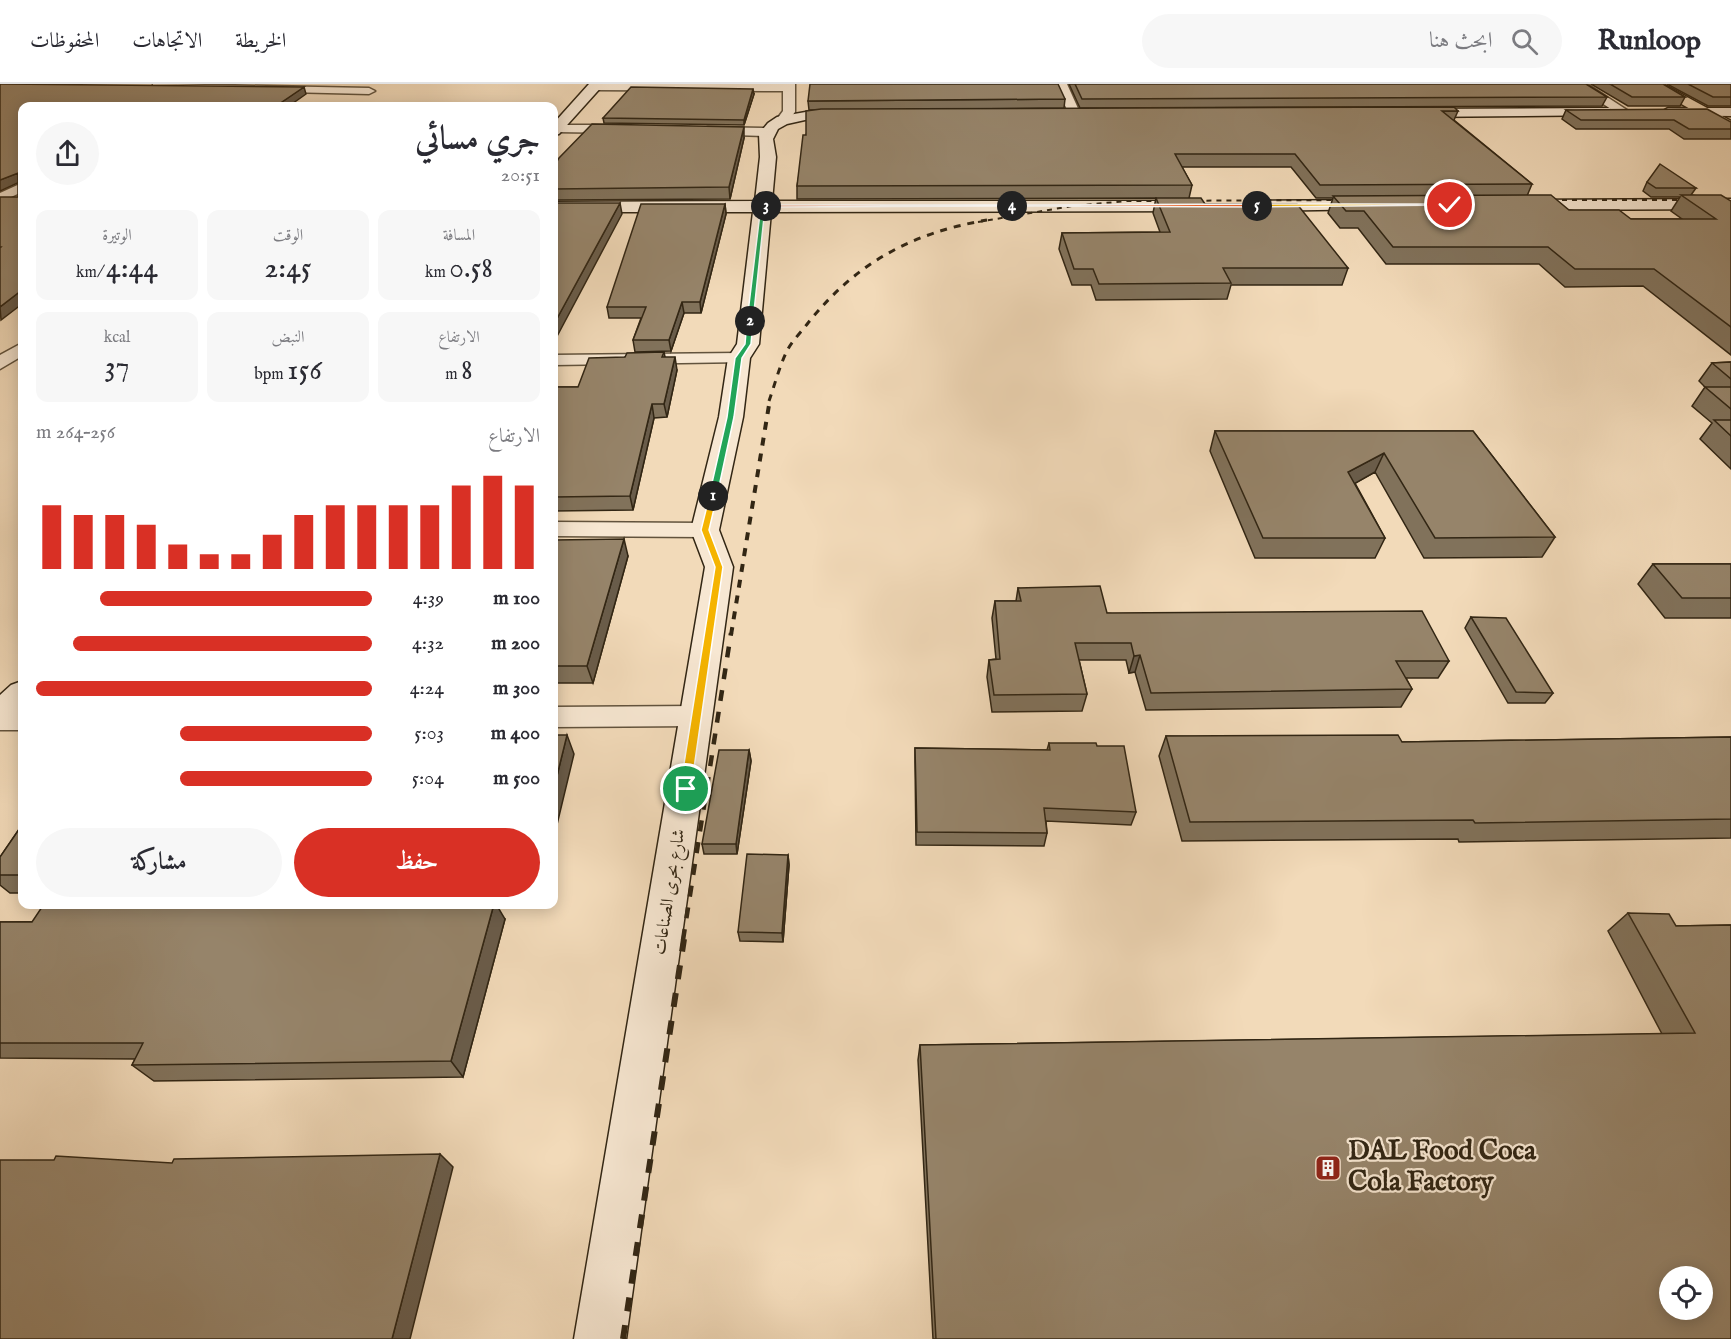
<!DOCTYPE html>
<html lang="ar">
<meta charset="utf-8">
<style>
body{margin:0;font-family:"IM FELL English",Amiri,serif;background:#f7f7f7;color:#2b2b33;direction:rtl;height:100vh;display:flex;flex-direction:column;font-size:22px;white-space:nowrap}
*{box-sizing:border-box;margin:0}
p{font-size:20px;color:#7c7c81}
.icon{flex:none;width:33px;height:33px;fill:none;stroke:currentColor;stroke-width:2;stroke-linecap:round;stroke-linejoin:round}
.map{position:relative;flex:1;overflow:hidden;direction:ltr}
.drawer{position:absolute;left:18px;top:18px;width:540px;height:807px;display:flex;flex-direction:column;background:#fff;border-radius:12px;box-shadow:0 3px 15px #0003;direction:rtl}
.drawer>*{flex:none}
.buttons{position:absolute;left:1659px;top:1182px;display:grid;gap:12px}
.buttons a{display:grid;place-items:center;width:54px;height:54px;border-radius:50%;background:#fff;box-shadow:0 3px 15px #0003;font-size:30px}
.pin{position:absolute;display:grid;place-items:center;width:51px;height:51px;color:#fff;margin:-26px;border:3px solid #fff;border-radius:50%;box-shadow:0 2px 6px #0007}
.km{position:absolute;width:30px;height:30px;margin:-15px;border-radius:50%;background:#222;color:#fff;font-size:16px;line-height:30px;text-align:center}
.round{display:grid;place-items:center;flex:none;width:63px;height:63px;border-radius:32px;background:#f7f7f7}
.head{display:flex;align-items:center;justify-content:space-between;height:102px;padding:0 18px}
h1{font-size:33px;font-weight:600;line-height:45px}
.metrics{display:grid;grid-template-columns:repeat(3,1fr);gap:9px;height:102px;padding:6px 18px}
.metrics div{display:grid;align-content:center;border-radius:12px;background:#f7f7f7;text-align:center}
.metrics b{font-size:30px;font-weight:600}
.metrics small{font-size:16px;font-weight:400}
.metrics p{font-size:16px}
.chart{height:168px;padding:12px 18px}
.chart p{display:flex;justify-content:space-between}
.chart svg{width:100%;height:108px;margin-top:6px;stroke:#d93025;stroke-width:6}
.cta{display:flex;gap:12px;margin-top:auto;padding:12px 18px}
.cta a{flex:1;height:69px;border-radius:36px;background:#d93025;color:#fff;font-size:24px;font-weight:600;line-height:69px;text-align:center}
.cta a+a{background:#f7f7f7;color:#2b2b33}
ul{padding:0 18px;list-style:none;font-size:20px}
li{display:grid;grid-template-columns:96px 72px 1fr;align-items:center;height:45px}
li i{height:15px;border-radius:8px;background:#d93025}
header{display:flex;align-items:center;gap:36px;box-sizing:border-box;height:84px;padding:0 30px;background:#fff;border-bottom:2px solid #e1e1e2}
header strong{font-size:28px}
nav{display:flex;gap:33px;margin-inline-start:auto;font-size:21px}
.search{width:420px;height:54px;background:#f7f7f7;display:flex;align-items:center;gap:15px;box-sizing:border-box;padding:0 21px;border-radius:33px;color:#7c7c81;font-size:22px}
.map>svg:first-child{display:block}
.lines{fill:none;stroke-linecap:round;stroke-linejoin:round}
.street-casing{stroke:#62533d;stroke-width:3}
.secondary-casing{stroke:#322614;stroke-width:3}
.primary-casing{stroke:#322614;stroke-width:3}
.street{fill:#f7e7d2;fill-rule:evenodd}
.secondary{fill:#f7e7d2;fill-rule:evenodd}
.primary{fill:#f2dab9;fill-rule:evenodd}
.rail-far4{stroke:#322614;stroke-width:2;stroke-dasharray:5 5;stroke-linecap:butt}
.rail-far3{stroke:#322614;stroke-width:3;stroke-dasharray:7 7;stroke-linecap:butt}
.rail-far2{stroke:#322614;stroke-width:4;stroke-dasharray:8 8;stroke-linecap:butt}
.rail-far1{stroke:#322614;stroke-width:4.5;stroke-dasharray:11 11;stroke-linecap:butt}
.rail{stroke:#322614;stroke-width:6;stroke-dasharray:14 14;stroke-linecap:butt}
.wall{fill:#81725b;stroke:#322614;stroke-width:1.5}
.shaded-wall{fill:#695c4a;stroke:#322614;stroke-width:1.5}
.building{fill:#96846a;stroke:#322614;stroke-width:1.5;fill-rule:evenodd}
.split-1{fill:#f5b400;stroke:#fff;stroke-width:1.5}
.split-2{fill:#22a559;stroke:#fff;stroke-width:1.5}
.split-3{fill:#22a559;stroke:#fff;stroke-width:1.5}
.split-4{fill:#f0652b;stroke:#fff;stroke-width:1.5}
.split-5{fill:#f0652b;stroke:#fff;stroke-width:1.5}
.split-6{fill:#f5b400;stroke:#fff;stroke-width:1.5}
.labels{text-anchor:middle;dominant-baseline:central;stroke-width:4.5;stroke-linejoin:round;paint-order:stroke}
.far-street-label{font-size:18px;fill:#322614;stroke:#f7e7d2}
.near-poi-label{font-size:27px;font-weight:bold;fill:#322614;stroke:#f7e7d2;text-anchor:start}
</style>
<header>
<strong>Runloop</strong>
<div class="search"><svg class="icon" aria-label="search" viewBox="0 0 24 24"><circle cx="10" cy="10" r="6"/><path d="M15 15l6 6"/></svg>ابحث هنا</div>
<nav><a>الخريطة</a><a>الاتجاهات</a><a>المحفوظات</a></nav>
</header>
<div class="map">
<svg width="1731" height="1255" viewBox="0 0 1731 1255">
<rect width="100%" height="100%" fill="#f2dab9"/>
<filter id="stains"><feTurbulence type="fractalNoise" baseFrequency=".00333" numOctaves="4"/><feColorMatrix values="0 0 0 0 .2 0 0 0 0 .09 0 0 0 0 .02 0 0 0 .5 -.17"/></filter>
<radialGradient id="worn" r=".72"><stop offset=".6" stop-color="#630" stop-opacity="0"/><stop offset="1" stop-color="#630" stop-opacity=".3"/></radialGradient>
<g class="lines">
<g class="street-casing">
<path id="street" d="M153,0L369,4L375,7L369,10L157,5L153,4Z
M593,0H795V28L787,38L777,35L783,27V7L595,6L589,3Z
M1055,0H1067L1081,31L1079,34H1071Z
M1573,0H1587L1630,28L1620,31Z
M554,41H625L631,45L625,49L556,48L554,47Z
M708,43L767,44L773,48L767,52L704,50V44Z
M22,99V108L0,118V109Z
M22,259V272L0,285V271Z
M739,269L745,270L748,274L745,278L554,281V271Z
M554,438L705,439L713,441L716,446L713,451L705,453L554,452Z
M697,622L707,625L711,632L707,639L697,642L554,643V623Z
M0,626H22V646H0Z"/>
</g>
<g class="secondary-casing">
<path id="secondary" d="M589,0H604L559,50L554,51V39Z
M1610,24L1617,28L1615,31L1413,33L1406,29L1413,25Z
M1668,24H1731V32L1663,31L1661,28Z
M817,26L851,27L858,31L851,35L805,36L787,40L778,45L773,55L776,73L772,117H1198L1207,122L1198,127L771,128L759,260L750,274L743,333L719,446L733,483L626,1255H574L705,483L691,446L719,333L728,274L737,260L753,128H554V118L755,117L760,73L759,50L768,39L777,33Z
M1731,115V125L1517,126L1508,121L1517,116Z
M1375,116L1384,121L1381,125L1253,127L1244,122L1253,117Z
M22,597V629L12,641L0,644V611L11,601Z"/>
</g>
<g class="primary-casing">
<path id="primary" d="M1646,0H1663L1731,37V48Z"/>
</g>
<use href="#street" class="street"/>
<use href="#secondary" class="secondary"/>
<use href="#primary" class="primary"/>
<path class="rail-far4" d="M1542,116H1731
M978,138L1072,122L1127,117L1350,116"/>
<path class="rail-far3" d="M769,317C775,300 780,280 788,265C793,256 802,247 808,239C856,179 911,149 987,136"/>
<path class="rail-far2" d="M731,551L770,315"/>
<path class="rail-far1" d="M683,856L731,549"/>
<path class="rail" d="M623,1255L684,855"/>
</g>
<path class="wall" d="M1069,0H1586L1607,13L1602,22L1080,24Z
M1591,0H1663L1685,13L1680,22H1628Z
M1667,0H1731V22H1708Z
M754,10L744,41L604,39L603,34Z
M1065,15L1064,24L960,25L1458,27L1454,36L1532,100L1527,112L1569,126L1631,135H1682L1671,127L1680,113H1651L1643,107L1647,98L1696,104L1691,111L1731,117V271L1643,202L1565,203L1539,180H1386L1358,144H1340L1328,129L1333,114H1316L1291,83H1182L1192,101L1189,114L1348,184L1342,201H1231L1227,215L1096,216L1091,201H1072L1059,165L1062,149L1160,148L1153,129L1156,114L797,115V102L806,51L814,26H809L808,17Z
M1566,26L1731,38V55H1684L1669,45H1576L1562,35Z
M744,54L730,115L554,116V82Z
M725,120L726,130L701,229H684L671,267L635,268L633,256L641,234H609L607,223Z
M664,268L665,273L677,286L667,333L654,334L633,426L554,427V303H578L625,273Z
M1731,278V385L1700,355L1712,339L1692,322L1705,303L1699,297L1712,279Z
M1215,347H1473L1555,453L1542,473L1424,474L1375,388L1355,399L1385,454L1375,474H1255L1210,367Z
M554,456L628,472L593,599H554Z
M1653,480H1731V534H1665L1638,500Z
M1018,504L1107,529L1449,577L1438,594H1406L1412,605L1401,623L1146,626L1135,588L1129,589L1126,576H1079L1087,610L1082,627L992,628L987,593L989,576L996,575L992,534L995,517H1016Z
M1471,533L1553,609L1545,619H1508L1465,544Z
M1166,652L1402,658L1731,653V754L1459,758L1458,755L1182,757L1159,672Z
M1049,659L1136,728L1131,741L1046,737L1047,749L1044,762L916,761L915,678V664L1047,666Z
M749,666L751,677L737,770H704L702,760Z
M22,741V809H10L0,801V773Z
M788,771L789,781L783,858L740,857L738,848Z
M1628,829L1676,842L1731,841V1255H933L918,976L920,961L1662,950L1608,847Z
M505,835L463,993L154,997L132,981L135,975L0,974V838Z"/>
<path class="shaded-wall" d="M304,3L306,10L289,22H276Z
M753,5L754,10L744,41V36Z
M744,43V54L730,115L729,103Z
M18,89L22,97L0,107V96Z
M620,119L622,130L554,258V240Z
M725,120L726,130L701,229L700,218Z
M22,206V220L1,236L0,223Z
M682,218L684,229L671,267L669,256Z
M675,273L677,286L667,333L664,320Z
M652,320L654,334L633,426L630,412Z
M1384,369L1375,388L1340,408L1348,388Z
M624,455L628,472L593,599L587,582Z
M1140,571L1135,588L1129,589L1134,572Z
M567,651L574,670L554,753V704Z
M749,666L751,677L737,770L736,760Z
M788,771L789,781L783,858L782,849Z
M494,820H496L505,835L463,993L451,977Z
M440,1070L453,1083L410,1255H392Z"/>
<path class="building" d="M0,0H4L304,3L276,22H22V206L0,223V164L1,163H0V113H18V89L0,96Z
M810,0H1058L1065,15L808,17Z
M1075,0H1586L1607,13L1082,15Z
M1610,0H1663L1685,13H1632Z
M1688,0H1731V13H1713Z
M631,3L753,5L744,36L603,34Z
M1454,23L1458,27H1442L1532,100L1320,101L1295,70H1175L1192,101L797,102L803,51H806V27L821,25Z
M1707,25L1731,38V45H1689L1674,36H1581L1566,26Z
M592,40L744,43L729,103L554,105V82L559,74Z
M1660,80L1696,104H1656L1647,98Z
M1551,111L1569,126H1619L1631,135H1716L1681,111H1721L1731,117V243L1654,185H1575L1548,163H1393L1364,127H1346L1333,112Z
M1156,114H1201L1205,120H1297L1348,184H1223L1231,199L1099,200L1093,185H1074L1062,149L1170,148Z
M554,119H620L554,240Z
M641,120H725L700,218H682L669,256H633L646,223H607Z
M664,268L662,273H675L664,320H652L630,412L554,413V303H578L589,274L625,273L627,269Z
M1731,278V295L1712,279Z
M1705,303H1731V325Z
M1714,336H1731V352Z
M1215,347H1473L1555,453L1435,454L1384,369L1348,388L1385,454H1263Z
M624,455L587,582H554V456Z
M1653,480H1731V514H1682Z
M1100,502L1107,529L1422,527L1449,577H1396L1412,605L1151,609L1140,571L1134,572L1131,559H1075L1087,610L994,611L989,576L1000,575L995,517H1021L1018,504Z
M1471,533L1506,534L1553,609L1516,608Z
M554,651H567L554,704Z
M1398,651L1402,658L1731,653V735L1475,739L1473,736L1190,738L1166,652Z
M1049,659H1096L1097,662H1124L1136,728L1044,724L1047,749L917,748L915,664L1050,666Z
M719,666H749L736,760H702Z
M22,741V791H0V773Z
M747,770L788,771L782,849L738,848Z
M44,820H494L451,977L132,981L143,959H0V838H32Z
M1628,829L1669,830L1676,842L1731,841V1255H936L920,961L1695,949ZM1670,1192H1702V1226H1670Z
M440,1070L392,1255H0V1076H54L56,1072L172,1079L174,1075Z"/>
<path class="split-1" d="M710,410L717,412L709,446L723,483L691,705L686,709L680,705L715,483L701,446Z"/>
<path class="split-2" d="M750,235L753,237L751,260L742,274L734,333L717,412L713,414L709,412L727,333L735,274L745,260L747,237Z"/>
<path class="split-3" d="M761,121L769,122L765,124L753,237L750,239L747,237Z"/>
<path class="split-4" d="M766,121H1012L1014,122L764,123Z"/>
<path class="split-5" d="M1257,120L1259,123L1009,122L1012,121Z"/>
<path class="split-6" d="M1257,120H1450L1453,121L1255,123Z"/>
<defs>
<g id="building-square" transform="scale(1.35)"><rect x="-9" y="-9" width="18" height="18" rx="4" fill="#8f2418" stroke="#f7e7d2"/><path d="M-4-6H4V6H1V3H-1V6H-4ZM-2.5-4.3h1.7v1.8h-1.7ZM.8-4.3h1.7v1.8H.8ZM-2.5-1h1.7V.8h-1.7ZM.8-1h1.7V.8H.8Z" fill="#fff"/></g>
</defs>
<g fill-rule="evenodd">
<use href="#building-square" x="1328" y="1084"/>
</g>
<g class="labels">
<g class="far-street-label">
<text transform="translate(670 808) rotate(-81)">شارع بحرى الصناعات</text>
</g>
<g class="near-poi-label">
<text x="1348" y="1068">DAL Food Coca<tspan x="1348" dy="31">Cola Factory</tspan></text>
</g>
</g>
<rect width="100%" height="100%" filter="url(#stains)"/>
<rect width="100%" height="100%" fill="url(#worn)"/>
</svg>
<div class="buttons">
<a><svg class="icon" aria-label="locate" viewBox="0 0 24 24"><circle cx="12" cy="12" r="6"/><path d="M12 2v4M12 18v4M2 12h4M18 12h4"/></svg></a>
</div>
<div class="pin" style="left:686px;top:705px;background:#1e9e55"><svg class="icon" aria-label="arrive" viewBox="0 0 24 24"><path d="M6 21V4h12l-3 4 3 4H6"/></svg></div>
<div class="pin" style="left:1450px;top:121px;background:#d93025"><svg class="icon" aria-label="check" viewBox="0 0 24 24"><path d="M5 12l5 5 9-10"/></svg></div>
<b class="km" style="left:713px;top:412px">1</b>
<b class="km" style="left:750px;top:237px">2</b>
<b class="km" style="left:766px;top:122px">3</b>
<b class="km" style="left:1012px;top:122px">4</b>
<b class="km" style="left:1257px;top:122px">5</b>
<section class="drawer">
<div class="head"><div><h1>جري مسائي</h1><p>20:51</p></div><a class="round"><svg class="icon" aria-label="share" viewBox="0 0 24 24"><path d="M12 15V3M7 8l5-5 5 5M5 13v7h14v-7"/></svg></a></div>
<div class="metrics">
<div><p>المسافة</p><b>0.58<small> km</small></b></div>
<div><p>الوقت</p><b>2:45</b></div>
<div><p>الوتيرة</p><b>4:44<small> /km</small></b></div>
</div>
<div class="metrics">
<div><p>الارتفاع</p><b>8<small> m</small></b></div>
<div><p>النبض</p><b>156<small> bpm</small></b></div>
<div><p>kcal</p><b>37</b></div>
</div>
<div class="chart"><p><span>الارتفاع</span>256–264 m</p>
<svg viewBox="0 0 160 44" preserveAspectRatio="none"><path d="M5 44V18M15 44V22M25 44V22M35 44V26M45 44V34M55 44V38M65 44V38M75 44V30M85 44V22M95 44V18M105 44V18M115 44V18M125 44V18M135 44V10M145 44V6M155 44V10"/></svg>
</div>
<ul>
<li><b>100 m</b>4:39<i style="width:81%"></i></li>
<li><b>200 m</b>4:32<i style="width:89%"></i></li>
<li><b>300 m</b>4:24<i style="width:100%"></i></li>
<li><b>400 m</b>5:03<i style="width:57%"></i></li>
<li><b>500 m</b>5:04<i style="width:57%"></i></li>
</ul>
<div class="cta"><a>حفظ</a><a>مشاركة</a></div>
</section>
</div>
